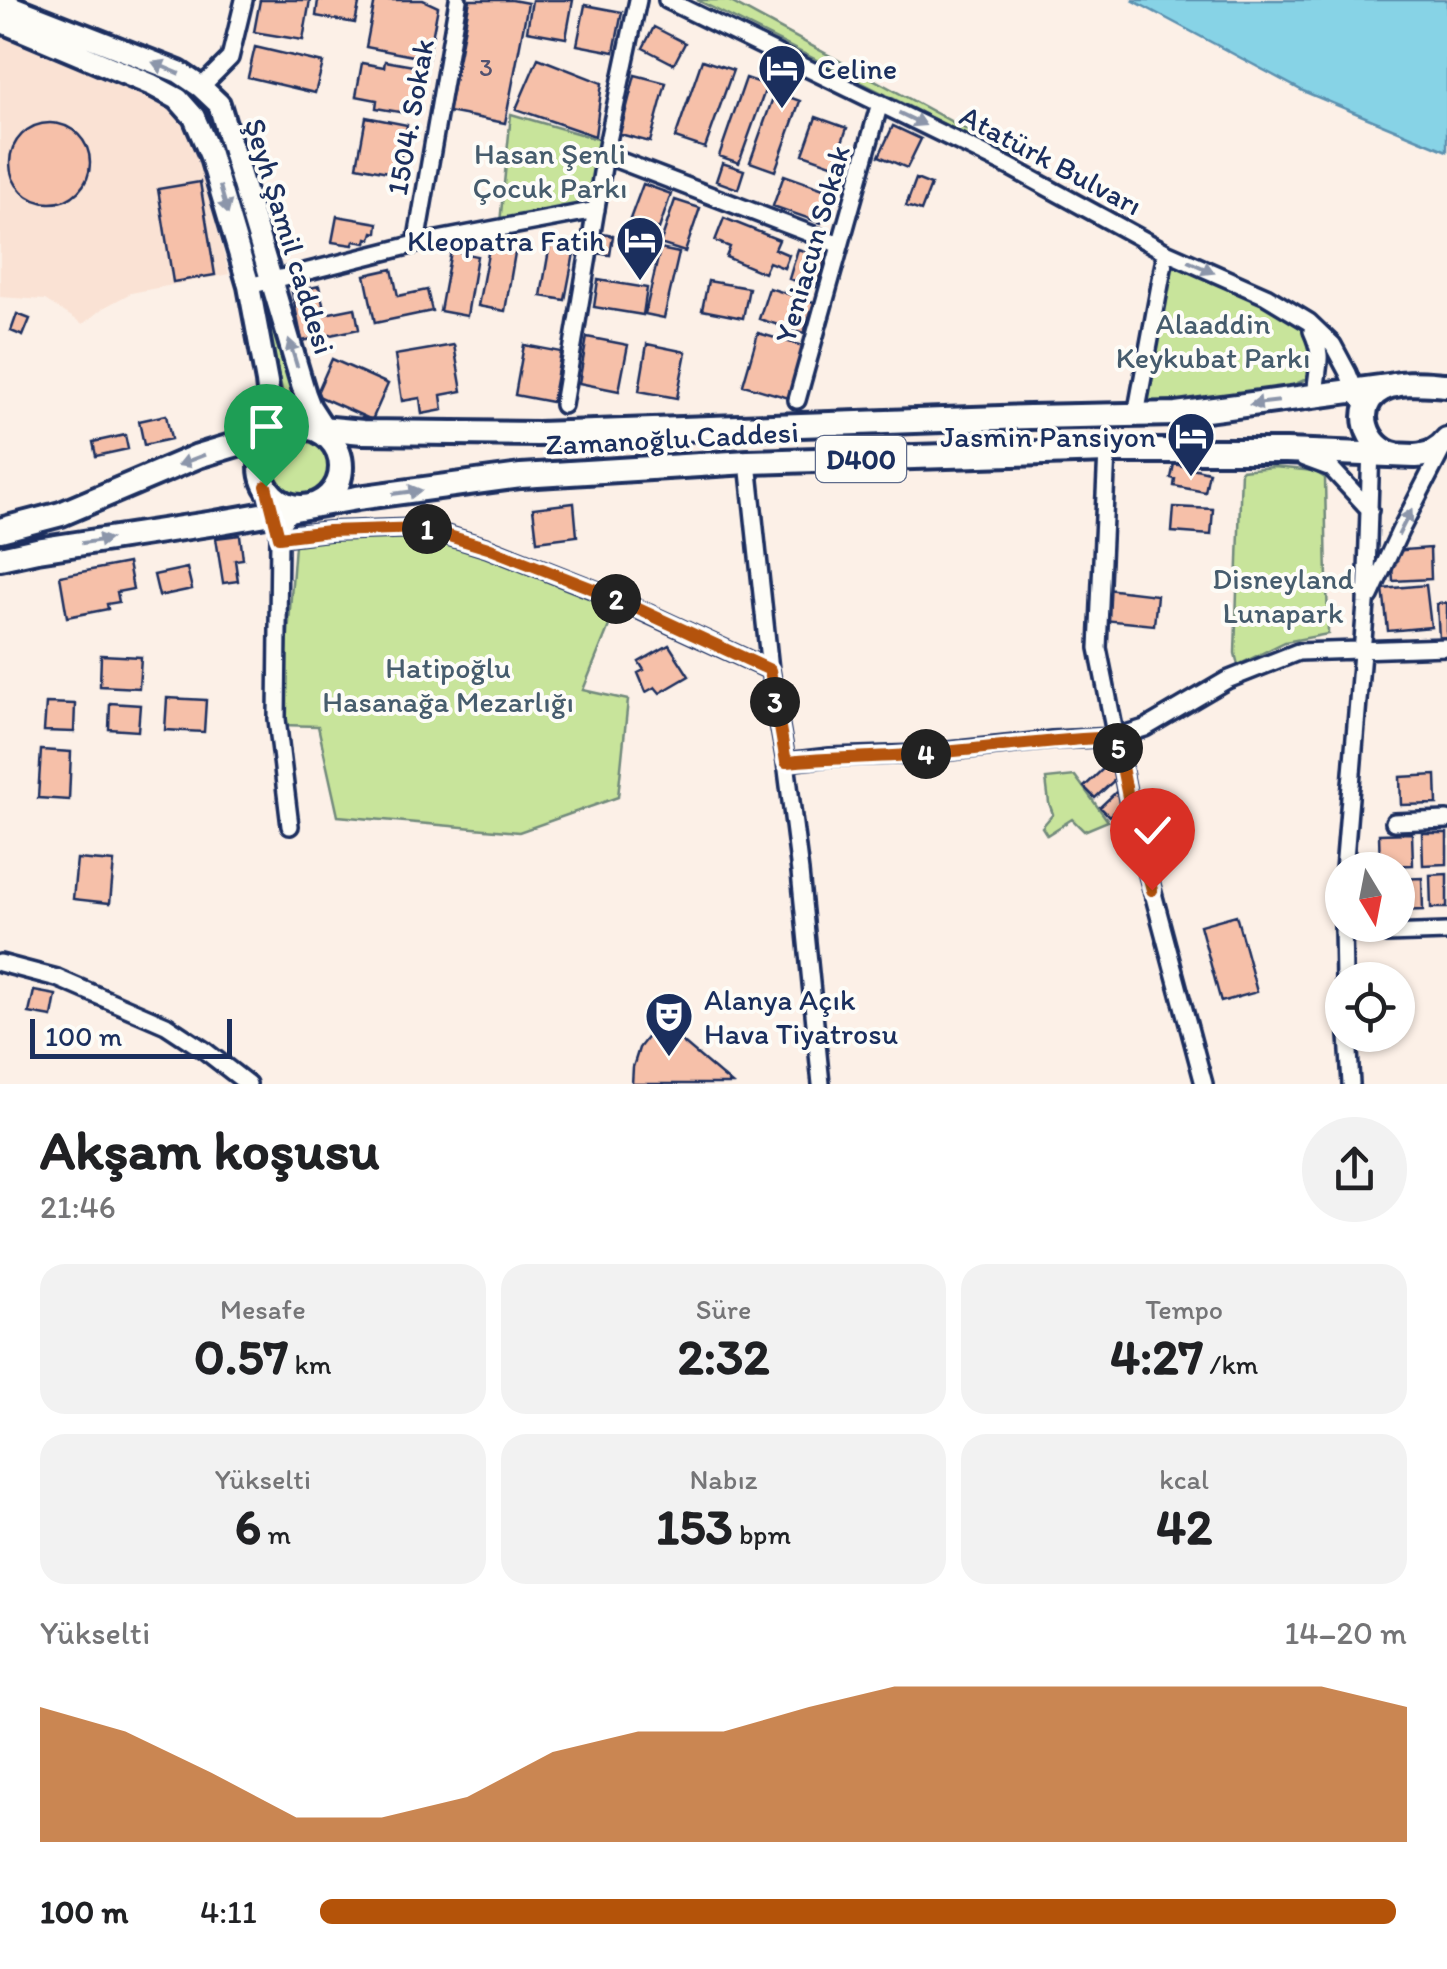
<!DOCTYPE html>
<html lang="tr">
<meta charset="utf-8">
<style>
body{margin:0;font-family:Itim,sans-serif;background:#f2f2f2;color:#202124;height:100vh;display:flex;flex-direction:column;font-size:38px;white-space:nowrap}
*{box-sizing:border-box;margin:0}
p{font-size:32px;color:#757577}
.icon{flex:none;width:55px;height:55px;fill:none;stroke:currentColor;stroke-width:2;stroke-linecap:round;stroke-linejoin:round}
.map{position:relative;height:1084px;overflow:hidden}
.side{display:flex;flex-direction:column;background:#fff;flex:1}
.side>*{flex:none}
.needle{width:65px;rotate:170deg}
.tools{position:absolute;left:1325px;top:852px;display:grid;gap:20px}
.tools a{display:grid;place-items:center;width:90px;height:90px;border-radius:50%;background:#fff;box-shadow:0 2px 8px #0004;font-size:50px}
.scale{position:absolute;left:30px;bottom:25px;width:202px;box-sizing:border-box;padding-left:10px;border:5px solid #1b2f5e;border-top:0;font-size:28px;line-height:35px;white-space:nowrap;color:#1b2f5e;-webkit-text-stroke:8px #fdfcf7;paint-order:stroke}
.pin{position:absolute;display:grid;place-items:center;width:85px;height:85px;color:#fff;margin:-102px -42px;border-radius:50% 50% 50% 0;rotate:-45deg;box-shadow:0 0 10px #0007}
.pin .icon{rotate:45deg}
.km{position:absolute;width:50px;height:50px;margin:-25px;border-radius:50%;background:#222;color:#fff;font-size:28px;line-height:50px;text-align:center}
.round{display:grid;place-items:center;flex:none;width:105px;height:105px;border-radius:52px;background:#f2f2f2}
.head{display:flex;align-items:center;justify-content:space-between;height:170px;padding:0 40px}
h1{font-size:55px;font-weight:700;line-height:75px}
.figures{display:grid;grid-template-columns:repeat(3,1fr);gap:15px;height:170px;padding:10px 40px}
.figures div{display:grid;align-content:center;border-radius:25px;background:#f2f2f2;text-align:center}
.figures b{font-size:50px;font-weight:700}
.figures small{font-size:28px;font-weight:400}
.figures p{font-size:28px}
.chart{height:280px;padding:20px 40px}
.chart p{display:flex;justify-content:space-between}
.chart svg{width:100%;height:180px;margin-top:10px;fill:#b45309;opacity:.7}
ul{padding:0 40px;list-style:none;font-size:32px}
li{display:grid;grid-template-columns:160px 120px 1fr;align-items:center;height:75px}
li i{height:25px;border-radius:12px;background:#b45309}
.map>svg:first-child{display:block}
.built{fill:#fae2d4}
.green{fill:#c8e49b;stroke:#728a7c;stroke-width:2.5}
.water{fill:#87d3e6;stroke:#5c91b0;stroke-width:2.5}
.building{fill:#f6c0a9;stroke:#1b2f5e;stroke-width:2.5}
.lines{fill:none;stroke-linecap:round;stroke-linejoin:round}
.minor-casing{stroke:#1b2f5e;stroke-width:22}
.major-casing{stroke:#1b2f5e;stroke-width:28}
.highway-casing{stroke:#1b2f5e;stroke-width:30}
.minor{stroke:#fdfcf7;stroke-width:15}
.major{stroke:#fdfcf7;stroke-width:20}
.highway{stroke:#fdfcf7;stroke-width:22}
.oneway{fill:#8c96aa}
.route-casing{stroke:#fff;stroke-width:20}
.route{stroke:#b45309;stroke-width:12}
.labels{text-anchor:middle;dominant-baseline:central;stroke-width:8;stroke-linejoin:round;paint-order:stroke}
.number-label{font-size:25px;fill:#525371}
.shield{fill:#fdfcf7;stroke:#5f6c8c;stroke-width:2.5}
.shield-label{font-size:28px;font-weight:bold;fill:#1b2f5e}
.poi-label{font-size:30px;fill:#1b2f5e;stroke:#fdfcf7;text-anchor:start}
.street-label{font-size:30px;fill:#1b2f5e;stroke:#fdfcf7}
.park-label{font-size:30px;fill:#465c6d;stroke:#fdfcf7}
</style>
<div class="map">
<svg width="1447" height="1084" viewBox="0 0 1447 1084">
<rect width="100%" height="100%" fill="#fcf0e7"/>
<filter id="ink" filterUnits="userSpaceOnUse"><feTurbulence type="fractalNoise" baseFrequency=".01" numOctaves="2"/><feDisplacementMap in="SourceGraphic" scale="20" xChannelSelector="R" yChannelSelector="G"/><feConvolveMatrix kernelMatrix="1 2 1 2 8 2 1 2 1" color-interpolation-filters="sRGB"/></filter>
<g filter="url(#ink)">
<path class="built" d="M0,31L133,87L168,106L186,122L198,153L229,274L131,293L103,308L83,324L45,300L0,297Z"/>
<path class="green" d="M697,0H727L1015,156L1014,159Z
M511,114L604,141L593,207L500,223Z
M1170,258L1292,316L1308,333L1313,348L1309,378L1291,386L1141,408Z
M269,298L295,397L304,420H283L284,398L261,300Z
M274 467a28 28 0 1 1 56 0a28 28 0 1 1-56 0Z
M1274,467L1314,471L1325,478L1328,634L1285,642L1238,665L1235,653L1241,470Z
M413,533L446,540L617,606L583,690L628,700L618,797L519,832L338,816L318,726L281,725L295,545L317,538Z
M1075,776L1108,821L1084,831L1072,819L1047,835L1042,827L1053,814L1049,803L1046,779Z"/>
<path class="water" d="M1132,0H1447V151L1303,91Z"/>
<path class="building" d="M260,0H310L303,40L254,32Z
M318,0H360L355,23L316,16Z
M375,0H423L438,7L428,59L366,47Z
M470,0H512L528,3L505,123L448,112Z
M532,0H573L566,38L527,31Z
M585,5L622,12L614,52L577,45Z
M654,27L685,43L674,64L643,48Z
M255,47L323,63L315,93L248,77Z
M538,58L602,83L595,136L516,109Z
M702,60L733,70L705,148L675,138Z
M385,61L419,67L411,114L376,108L377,100L356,96L362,63L384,67Z
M635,75L666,83L650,142L620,134Z
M746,78L767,85L739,163L719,156Z
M775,92L800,101L775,171L750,162Z
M366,117L407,125L398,174L357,166Z
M816,117L847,128L834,165L803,154Z
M10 163a40 40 0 1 1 80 0a40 40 0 1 1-80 0Z
M893,126L921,139L907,168L879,156Z
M722,163L744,170L738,189L716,181Z
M784,175L832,192L821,223L773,206Z
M916,179L931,185L921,211L906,206Z
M200,182L215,275L173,282L158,189Z
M643,184L671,194L659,229L630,219Z
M675,200L700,208L685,252L660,244Z
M337,216L378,223L377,233L373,232L371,239L367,238L366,243L354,241L353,245L332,242Z
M724,218L779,240L775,249L789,255L784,268L769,262L764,273L726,257L730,247L715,241Z
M598,233L613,236L610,255L595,253Z
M490,243L516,247L505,311L478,306Z
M550,244L575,248L565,300L541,296Z
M660,249L679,253L664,318L645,314Z
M798,249L826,258L816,287L789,279Z
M451,251L477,256L467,316L440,311Z
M392,269L398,296L427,290L432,311L375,323L365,275Z
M598,280L647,288L643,315L594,307Z
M708,281L749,288L743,318L702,310Z
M319,286L325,314L355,308L359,329L302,341L292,292Z
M769,288L814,302L804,333L759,319Z
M17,314L30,319L23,336L11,331Z
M758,333L803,346L789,398L743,385Z
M587,337L628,345L619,391L579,383Z
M647,344L686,352L677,398L639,391Z
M454,345L462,391L441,395L443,410L422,414L420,398L402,401L395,355Z
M524,345L561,352L552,402L515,395Z
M332,359L388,384L372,420L316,395Z
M166,415L171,439L144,445L139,421Z
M125,435L128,449L96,456L93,442Z
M1174,464L1209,472L1205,492L1174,486L1175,479L1171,478Z
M574,503L577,536L537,541L533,508Z
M1174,507L1213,509L1211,535L1172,532Z
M240,535L243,559L235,560L238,581L223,583L216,538Z
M1430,548L1431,579L1393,581L1391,551Z
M128,563L133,589L117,592L119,602L107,604L108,609L67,617L60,576Z
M187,568L192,589L159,596L154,575Z
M1426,585L1431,627L1388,631L1383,589Z
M1106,589L1157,595L1154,625L1103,620Z
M1447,603V637L1439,638L1437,604Z
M669,645L689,676L660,693L655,687L646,692L638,673L644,670L639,662Z
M101,655L141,657L139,688L100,686Z
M167,698L206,700L204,732L165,730Z
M46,703L75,704L74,732L44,731Z
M110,703L140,705L138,731L109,729Z
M41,750L71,752L69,800L38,798Z
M1107,765L1118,777L1095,798L1084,787Z
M1436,775L1437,804L1401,805L1400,777Z
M1117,791L1125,801L1109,816L1100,807Z
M1412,833L1413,865L1380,866L1379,834Z
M1422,833H1447V864L1423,865Z
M77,859L114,862L110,903L73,899Z
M1447,874V908H1431L1430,875Z
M1422,878L1423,910L1398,911V879Z
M1236,915L1257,992L1221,1002L1200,925Z
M34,991L56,995L52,1017L29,1013Z
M659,1022L732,1084H632L633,1067L639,1048Z"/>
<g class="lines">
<g class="minor-casing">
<path id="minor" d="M667,0L1010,167L1166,252L1266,296L1309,322L1333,345L1348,373L1358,398
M201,87L230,58L244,0
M605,155L840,245
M416,244L458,0
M249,286L416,244L596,210
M1312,331C1326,362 1315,366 1316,396
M797,400L880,103
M563,405L605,155L638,0
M1136,415L1166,252
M1107,451L1098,648L1129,803L1204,1084
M1304,458L1331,468L1370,510
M748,462L770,670L786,762L800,872L821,1084
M266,486L274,519
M279,537L329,531L423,528L488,548L605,594L770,670
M1370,596L1400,531L1444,446
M786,762L830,757L920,754L1052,740L1116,737L1145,728L1227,680L1298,652L1447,647
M1394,822L1447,820
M290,826L277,719L279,537L283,522L292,509
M1344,870L1366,604L1371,447
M1343,925L1344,980
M1386,934L1447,932
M0,963L57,978L166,1025L204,1050L248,1084
M1348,1035L1351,1084"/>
</g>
<g class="major-casing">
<path id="major" d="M0,2L179,72L201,87L219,104L305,394L310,407L332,441
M0,21L152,85L178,99L194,117L210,154L249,286L267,382L271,420L265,448"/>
</g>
<g class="highway-casing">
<path id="highway" d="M310,427L363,432L538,434L1030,417L1176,414L1396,385
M261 467a40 40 0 1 1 80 0a40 40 0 1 1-80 0Z
M1396,455C1366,449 1351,405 1383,389C1400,380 1428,384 1447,385
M0,530L61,514L198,456L284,430
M0,558L37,550L215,523L357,498L521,476L748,462L1107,451H1286L1415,456C1429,455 1438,451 1447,440"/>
</g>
<use href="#minor" class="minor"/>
<use href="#major" class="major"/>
<use href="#highway" class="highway"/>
</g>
<defs><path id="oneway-solid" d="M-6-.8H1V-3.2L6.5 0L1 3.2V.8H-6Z" transform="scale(2.5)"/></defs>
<g class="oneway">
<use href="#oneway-solid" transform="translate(166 68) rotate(-157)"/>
<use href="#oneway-solid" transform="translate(912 119) rotate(26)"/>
<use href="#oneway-solid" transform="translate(224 200) rotate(74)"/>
<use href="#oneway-solid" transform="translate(1201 267) rotate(24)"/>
<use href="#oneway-solid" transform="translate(293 353) rotate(-107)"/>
<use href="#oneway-solid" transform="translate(1264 403) rotate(173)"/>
<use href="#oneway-solid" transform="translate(191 460) rotate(159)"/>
<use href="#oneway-solid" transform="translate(407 492) rotate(-8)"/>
<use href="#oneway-solid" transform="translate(1405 522) rotate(-63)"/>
<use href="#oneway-solid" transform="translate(96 541) rotate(-9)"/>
</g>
</g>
<g class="lines" filter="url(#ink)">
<g class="route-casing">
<path id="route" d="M266,486L279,537L329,531L423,528L488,548L606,594L770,670L786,762C832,757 878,758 924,754C988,748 1051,740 1116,737L1129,802L1152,890"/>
</g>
<use href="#route" class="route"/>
</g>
<defs>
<g id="hotel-pin" transform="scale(2.5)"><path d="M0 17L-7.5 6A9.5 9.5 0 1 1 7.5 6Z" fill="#1b2f5e" stroke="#fdfcf7"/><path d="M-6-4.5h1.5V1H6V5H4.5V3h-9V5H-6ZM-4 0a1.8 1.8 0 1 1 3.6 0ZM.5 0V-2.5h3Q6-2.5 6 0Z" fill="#fff"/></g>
<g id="theatre-pin" transform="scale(2.5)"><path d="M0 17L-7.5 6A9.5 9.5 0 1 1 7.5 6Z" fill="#1b2f5e" stroke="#fdfcf7"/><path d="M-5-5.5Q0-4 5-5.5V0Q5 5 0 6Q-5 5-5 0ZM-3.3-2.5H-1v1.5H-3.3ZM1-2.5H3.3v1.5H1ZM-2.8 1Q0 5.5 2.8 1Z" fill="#fff"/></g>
</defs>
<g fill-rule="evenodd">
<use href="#hotel-pin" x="782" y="68"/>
<use href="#hotel-pin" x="640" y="240"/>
<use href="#hotel-pin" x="1191" y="436"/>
<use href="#theatre-pin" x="669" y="1016"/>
</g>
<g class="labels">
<g class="number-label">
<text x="486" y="67">3</text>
</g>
<rect class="shield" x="816" y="436" width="90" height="46" rx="8"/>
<g class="shield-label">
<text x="861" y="459">D400</text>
</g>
<g class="poi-label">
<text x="817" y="68">Celine</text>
<text x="605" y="240" text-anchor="end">Kleopatra Fatih</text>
<text x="1156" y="436" text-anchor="end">Jasmin Pansiyon</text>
<text x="704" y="999">Alanya Açık<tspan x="704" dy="34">Hava Tiyatrosu</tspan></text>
</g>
<g class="street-label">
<text transform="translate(410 117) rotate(-80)">1504. Sokak</text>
<text transform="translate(1051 160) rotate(28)">Atatürk Bulvarı</text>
<text transform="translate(290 236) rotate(73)">Şeyh Şamil caddesi</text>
<text transform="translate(812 244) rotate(-74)">Yeniacun Sokak</text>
<text transform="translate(672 438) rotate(-3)">Zamanoğlu Caddesi</text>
</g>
<g class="park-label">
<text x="550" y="153">Hasan Şenli<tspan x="550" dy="34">Çocuk Parkı</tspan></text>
<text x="1213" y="323">Alaaddin<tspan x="1213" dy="34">Keykubat Parkı</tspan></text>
<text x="1283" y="578">Disneyland<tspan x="1283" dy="34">Lunapark</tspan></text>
<text x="448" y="667">Hatipoğlu<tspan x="448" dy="34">Hasanağa Mezarlığı</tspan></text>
</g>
</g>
</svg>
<div class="tools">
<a><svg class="needle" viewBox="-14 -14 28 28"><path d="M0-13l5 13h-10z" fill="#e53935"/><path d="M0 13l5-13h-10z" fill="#757577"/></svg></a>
<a><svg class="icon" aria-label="locate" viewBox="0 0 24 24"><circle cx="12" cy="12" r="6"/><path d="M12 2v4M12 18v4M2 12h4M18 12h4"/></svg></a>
</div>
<div class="scale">100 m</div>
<div class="pin" style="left:266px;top:486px;background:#1e9e55"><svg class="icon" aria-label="arrive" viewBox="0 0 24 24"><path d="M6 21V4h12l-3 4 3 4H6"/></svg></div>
<div class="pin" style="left:1152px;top:890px;background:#d93025"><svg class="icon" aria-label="check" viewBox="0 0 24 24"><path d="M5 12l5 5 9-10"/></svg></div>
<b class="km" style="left:427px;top:529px">1</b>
<b class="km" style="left:616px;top:599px">2</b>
<b class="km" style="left:775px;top:702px">3</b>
<b class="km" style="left:926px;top:754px">4</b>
<b class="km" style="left:1118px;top:748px">5</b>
</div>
<section class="side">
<div class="head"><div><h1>Akşam koşusu</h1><p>21:46</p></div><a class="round"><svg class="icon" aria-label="share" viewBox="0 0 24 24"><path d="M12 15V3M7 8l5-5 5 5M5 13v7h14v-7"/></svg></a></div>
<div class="figures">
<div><p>Mesafe</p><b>0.57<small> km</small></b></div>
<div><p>Süre</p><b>2:32</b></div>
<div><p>Tempo</p><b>4:27<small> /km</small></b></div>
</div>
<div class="figures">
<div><p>Yükselti</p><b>6<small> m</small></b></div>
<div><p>Nabız</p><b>153<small> bpm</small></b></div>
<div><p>kcal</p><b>42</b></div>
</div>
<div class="chart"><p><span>Yükselti</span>14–20 m</p>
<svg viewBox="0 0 160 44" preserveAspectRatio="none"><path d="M0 44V11L10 17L20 27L30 38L40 38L50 33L60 22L70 17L80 17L90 11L100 6L110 6L120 6L130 6L140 6L150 6L160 11V44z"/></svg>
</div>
<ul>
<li><b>100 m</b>4:11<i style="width:99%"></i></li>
</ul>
</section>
